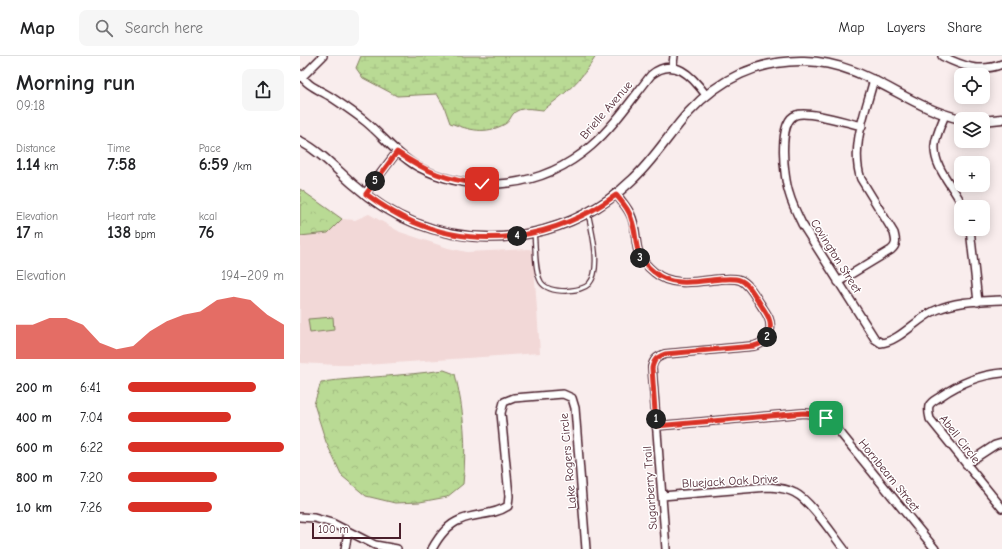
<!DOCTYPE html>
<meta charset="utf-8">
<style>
body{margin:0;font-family:"Comic Neue",sans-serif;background:#f6f6f6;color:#202124;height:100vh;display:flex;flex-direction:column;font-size:15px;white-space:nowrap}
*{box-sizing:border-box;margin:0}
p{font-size:13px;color:#757577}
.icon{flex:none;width:22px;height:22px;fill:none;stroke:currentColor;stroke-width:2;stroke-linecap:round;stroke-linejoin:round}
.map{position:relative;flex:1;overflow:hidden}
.side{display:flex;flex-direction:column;background:#fff;width:300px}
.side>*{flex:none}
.tools{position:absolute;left:654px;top:12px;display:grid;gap:8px}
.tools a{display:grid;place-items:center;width:36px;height:36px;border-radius:8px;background:#fff;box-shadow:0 2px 10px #0003;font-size:20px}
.scale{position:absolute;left:12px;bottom:10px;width:89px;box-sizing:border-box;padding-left:4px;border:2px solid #4a1f2b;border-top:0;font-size:11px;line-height:14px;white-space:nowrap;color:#4a1f2b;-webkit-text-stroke:3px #fff;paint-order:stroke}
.pin{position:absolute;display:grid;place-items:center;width:34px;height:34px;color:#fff;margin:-17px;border-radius:8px;box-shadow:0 2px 6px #0006}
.km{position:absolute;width:20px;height:20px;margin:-10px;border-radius:50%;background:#222;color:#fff;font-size:11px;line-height:20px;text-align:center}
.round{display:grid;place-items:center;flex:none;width:42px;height:42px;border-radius:8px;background:#f6f6f6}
.overview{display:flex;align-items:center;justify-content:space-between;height:68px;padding:0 16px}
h1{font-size:22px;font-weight:600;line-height:30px}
.stats{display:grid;grid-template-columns:repeat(3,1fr);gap:6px;height:68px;padding:4px 16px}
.stats div{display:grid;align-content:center}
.stats b{font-size:17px;font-weight:600}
.stats small{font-size:11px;font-weight:400}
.stats p{font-size:11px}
.chart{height:112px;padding:8px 16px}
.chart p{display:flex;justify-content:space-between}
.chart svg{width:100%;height:72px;margin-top:4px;fill:#d93025;opacity:.7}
ul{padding:0 16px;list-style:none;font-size:13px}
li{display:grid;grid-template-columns:64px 48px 1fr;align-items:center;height:30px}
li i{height:10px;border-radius:5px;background:#d93025}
header{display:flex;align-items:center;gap:24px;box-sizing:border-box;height:56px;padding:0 20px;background:#fff;border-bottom:1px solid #e0e0e0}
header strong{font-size:19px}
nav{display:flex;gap:22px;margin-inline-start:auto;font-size:14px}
.search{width:280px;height:36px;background:#f6f6f6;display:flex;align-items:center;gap:10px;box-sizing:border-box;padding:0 14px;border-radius:8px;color:#757577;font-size:15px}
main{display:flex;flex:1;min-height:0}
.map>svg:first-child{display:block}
.built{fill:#f2d8d7}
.forest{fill:url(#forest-crowns);stroke:#827c60}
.wetland{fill:url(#wetland-marsh);stroke:#827c60}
.garden{fill:#b9da94;stroke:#827c60}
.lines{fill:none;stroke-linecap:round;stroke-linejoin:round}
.service-casing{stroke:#4a1f2b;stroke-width:6}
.minor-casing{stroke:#4a1f2b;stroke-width:10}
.tertiary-casing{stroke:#4a1f2b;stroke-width:11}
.service{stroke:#fff;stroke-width:3.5}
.minor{stroke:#fff;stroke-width:7}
.tertiary{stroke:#fff;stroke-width:8}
.route-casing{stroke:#fff;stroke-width:8}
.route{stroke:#d93025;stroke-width:5}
.labels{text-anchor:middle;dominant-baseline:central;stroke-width:3;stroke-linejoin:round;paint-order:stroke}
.street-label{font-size:12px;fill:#4a1f2b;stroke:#fff}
</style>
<header>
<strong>Map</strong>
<div class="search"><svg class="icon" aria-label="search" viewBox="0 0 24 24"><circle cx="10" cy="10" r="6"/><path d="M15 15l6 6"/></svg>Search here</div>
<nav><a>Map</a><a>Layers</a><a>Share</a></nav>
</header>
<main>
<section class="side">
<div class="overview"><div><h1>Morning run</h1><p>09:18</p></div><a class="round"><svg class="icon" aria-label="share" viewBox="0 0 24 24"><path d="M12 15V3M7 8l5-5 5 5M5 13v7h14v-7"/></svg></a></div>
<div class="stats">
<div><p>Distance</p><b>1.14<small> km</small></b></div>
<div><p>Time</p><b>7:58</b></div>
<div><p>Pace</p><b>6:59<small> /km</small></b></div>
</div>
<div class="stats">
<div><p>Elevation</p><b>17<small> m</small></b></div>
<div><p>Heart rate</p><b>138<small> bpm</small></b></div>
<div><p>kcal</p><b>76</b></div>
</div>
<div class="chart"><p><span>Elevation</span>194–209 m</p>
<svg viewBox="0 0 160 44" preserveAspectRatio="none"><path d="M0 44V23L10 23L20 19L30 19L40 23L50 34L60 38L70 36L80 27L90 21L100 17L110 15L120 8L130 6L140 8L150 17L160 23V44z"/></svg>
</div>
<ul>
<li><b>200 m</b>6:41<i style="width:82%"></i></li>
<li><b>400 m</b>7:04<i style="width:66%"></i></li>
<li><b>600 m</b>6:22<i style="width:100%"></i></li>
<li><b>800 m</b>7:20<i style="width:57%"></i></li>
<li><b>1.0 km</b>7:26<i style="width:54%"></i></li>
</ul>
</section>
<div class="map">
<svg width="702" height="493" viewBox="0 0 702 493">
<defs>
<pattern id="forest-crowns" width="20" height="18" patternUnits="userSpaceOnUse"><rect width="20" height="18" fill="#b9da94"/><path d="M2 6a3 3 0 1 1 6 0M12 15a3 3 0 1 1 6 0" fill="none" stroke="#a1bb80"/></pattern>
<pattern id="wetland-marsh" width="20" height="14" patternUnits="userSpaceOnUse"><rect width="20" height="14" fill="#b9da94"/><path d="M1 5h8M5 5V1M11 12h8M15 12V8" fill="none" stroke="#a1bb80"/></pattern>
</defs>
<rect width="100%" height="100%" fill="#f9eded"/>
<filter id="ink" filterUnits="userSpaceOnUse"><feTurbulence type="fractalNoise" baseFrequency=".025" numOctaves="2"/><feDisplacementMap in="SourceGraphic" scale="8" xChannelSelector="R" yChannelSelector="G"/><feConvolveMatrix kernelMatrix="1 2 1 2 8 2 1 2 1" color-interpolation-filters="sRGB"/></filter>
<g filter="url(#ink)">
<path class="built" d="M69,158L100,176L148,192L167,196L229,193L233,195L240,297L65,309H38L0,307V180L28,177L42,163L55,164Z"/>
<path class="forest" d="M0,133L42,163L28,177L0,180Z
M144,314L155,318C164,354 167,391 163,428L147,441L120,446L95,447L66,440L42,420L26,386L14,348L21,326C62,321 103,320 144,314Z"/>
<path class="wetland" d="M61,0H296C281,25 266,37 243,54C233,53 220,50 213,58C210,62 209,66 205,68C185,79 170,74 150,67L144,50L137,38L97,40L63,22L56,12Z"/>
<path class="garden" d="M33,261L34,274L10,277L8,263Z"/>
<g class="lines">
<g class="service-casing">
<path id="service" d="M234,177C236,191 234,214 241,226C246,234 257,235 266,235C273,234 283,234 289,228C302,214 292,175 288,157"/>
</g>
<g class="minor-casing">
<path id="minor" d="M642,0C662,10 680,17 702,8
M373,8L374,0
M0,18C7,30 20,34 31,41C43,49 55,57 66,66C84,81 97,99 118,111C175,140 243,132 291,90C314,70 332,43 351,19C374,0 392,20 406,39
M2,21L23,0
M645,59C641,69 636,79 635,89C633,113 655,131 663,151
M562,70C548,67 508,54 496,59C477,65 484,122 489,137C492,148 497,158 502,168L575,283L581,287C598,286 617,263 634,255C655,245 680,245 702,244
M65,138L97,96
M317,139C322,146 329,153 332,162C340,186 330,196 354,216C372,232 399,225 421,223C427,223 434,222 440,224C449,227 456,242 461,249C466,257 472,264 470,274C468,283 462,288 454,290L365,298C357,301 354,303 352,311L366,493
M670,173L678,246
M538,226L591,194C597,189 596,185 594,177L561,123C550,92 566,54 574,23
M702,317C679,319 660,327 641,340C637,343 631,345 629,350C628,354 629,359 630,363L702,452
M356,370L504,357C517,358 524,360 534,369L635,493
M666,408L695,389L702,387
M362,440L468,431C478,432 486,432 495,437C510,444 533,479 544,493
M0,461L14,462L32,467L75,489L97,493
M45,493L48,476
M132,493C138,482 147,469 160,464C175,457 193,460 208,450L209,440L201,357L204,346L214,342L263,338L272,342L275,352L286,493"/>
</g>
<g class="tertiary-casing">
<path id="tertiary" d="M683,65L702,63
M0,85C21,96 36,113 53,128C71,144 92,158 115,167C190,196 274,180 332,124C354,104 369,78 389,56C419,23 459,4 504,5C566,6 605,51 661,63"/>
</g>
<use href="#service" class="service"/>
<use href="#minor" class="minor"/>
<use href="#tertiary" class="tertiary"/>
</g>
</g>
<g class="lines" filter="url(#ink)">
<g class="route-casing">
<path id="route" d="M182,128C145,124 127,116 97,96L66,138C81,149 96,159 113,166C182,195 257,182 316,139C322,146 329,153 331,162C340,186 330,196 354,216C372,232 399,225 421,223C427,223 434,222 440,224C449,227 456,242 461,249C466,257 472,264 470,274C468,283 462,288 454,290L365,298C357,301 354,303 352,312L356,370L504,357L514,358L526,362"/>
</g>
<use href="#route" class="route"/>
</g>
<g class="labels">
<g class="street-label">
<text transform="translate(306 54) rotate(-49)">Brielle Avenue</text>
<text transform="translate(536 200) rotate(58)">Covington Street</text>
<text transform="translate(660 383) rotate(52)">Abell Circle</text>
<text transform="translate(268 405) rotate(-95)">Lake Rogers Circle</text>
<text transform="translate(589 419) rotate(51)">Hornbeam Street</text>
<text transform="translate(430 425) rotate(-3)">Bluejack Oak Drive</text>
<text transform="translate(350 432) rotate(-94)">Sugarberry Trail</text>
</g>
</g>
</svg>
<div class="tools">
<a><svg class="icon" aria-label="locate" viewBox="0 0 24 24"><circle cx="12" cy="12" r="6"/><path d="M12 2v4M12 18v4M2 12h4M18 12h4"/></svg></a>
<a><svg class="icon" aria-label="layers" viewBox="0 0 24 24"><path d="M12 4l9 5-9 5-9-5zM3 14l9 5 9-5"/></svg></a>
<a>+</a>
<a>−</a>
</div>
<div class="scale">100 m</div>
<div class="pin" style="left:526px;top:362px;background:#1e9e55"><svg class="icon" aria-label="arrive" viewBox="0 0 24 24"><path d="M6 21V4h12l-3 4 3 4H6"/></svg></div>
<div class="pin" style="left:182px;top:128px;background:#d93025"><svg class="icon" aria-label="check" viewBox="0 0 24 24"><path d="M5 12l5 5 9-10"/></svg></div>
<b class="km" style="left:356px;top:363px">1</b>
<b class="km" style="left:467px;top:281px">2</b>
<b class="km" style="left:340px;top:202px">3</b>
<b class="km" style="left:217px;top:180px">4</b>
<b class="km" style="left:75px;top:125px">5</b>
</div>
</main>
